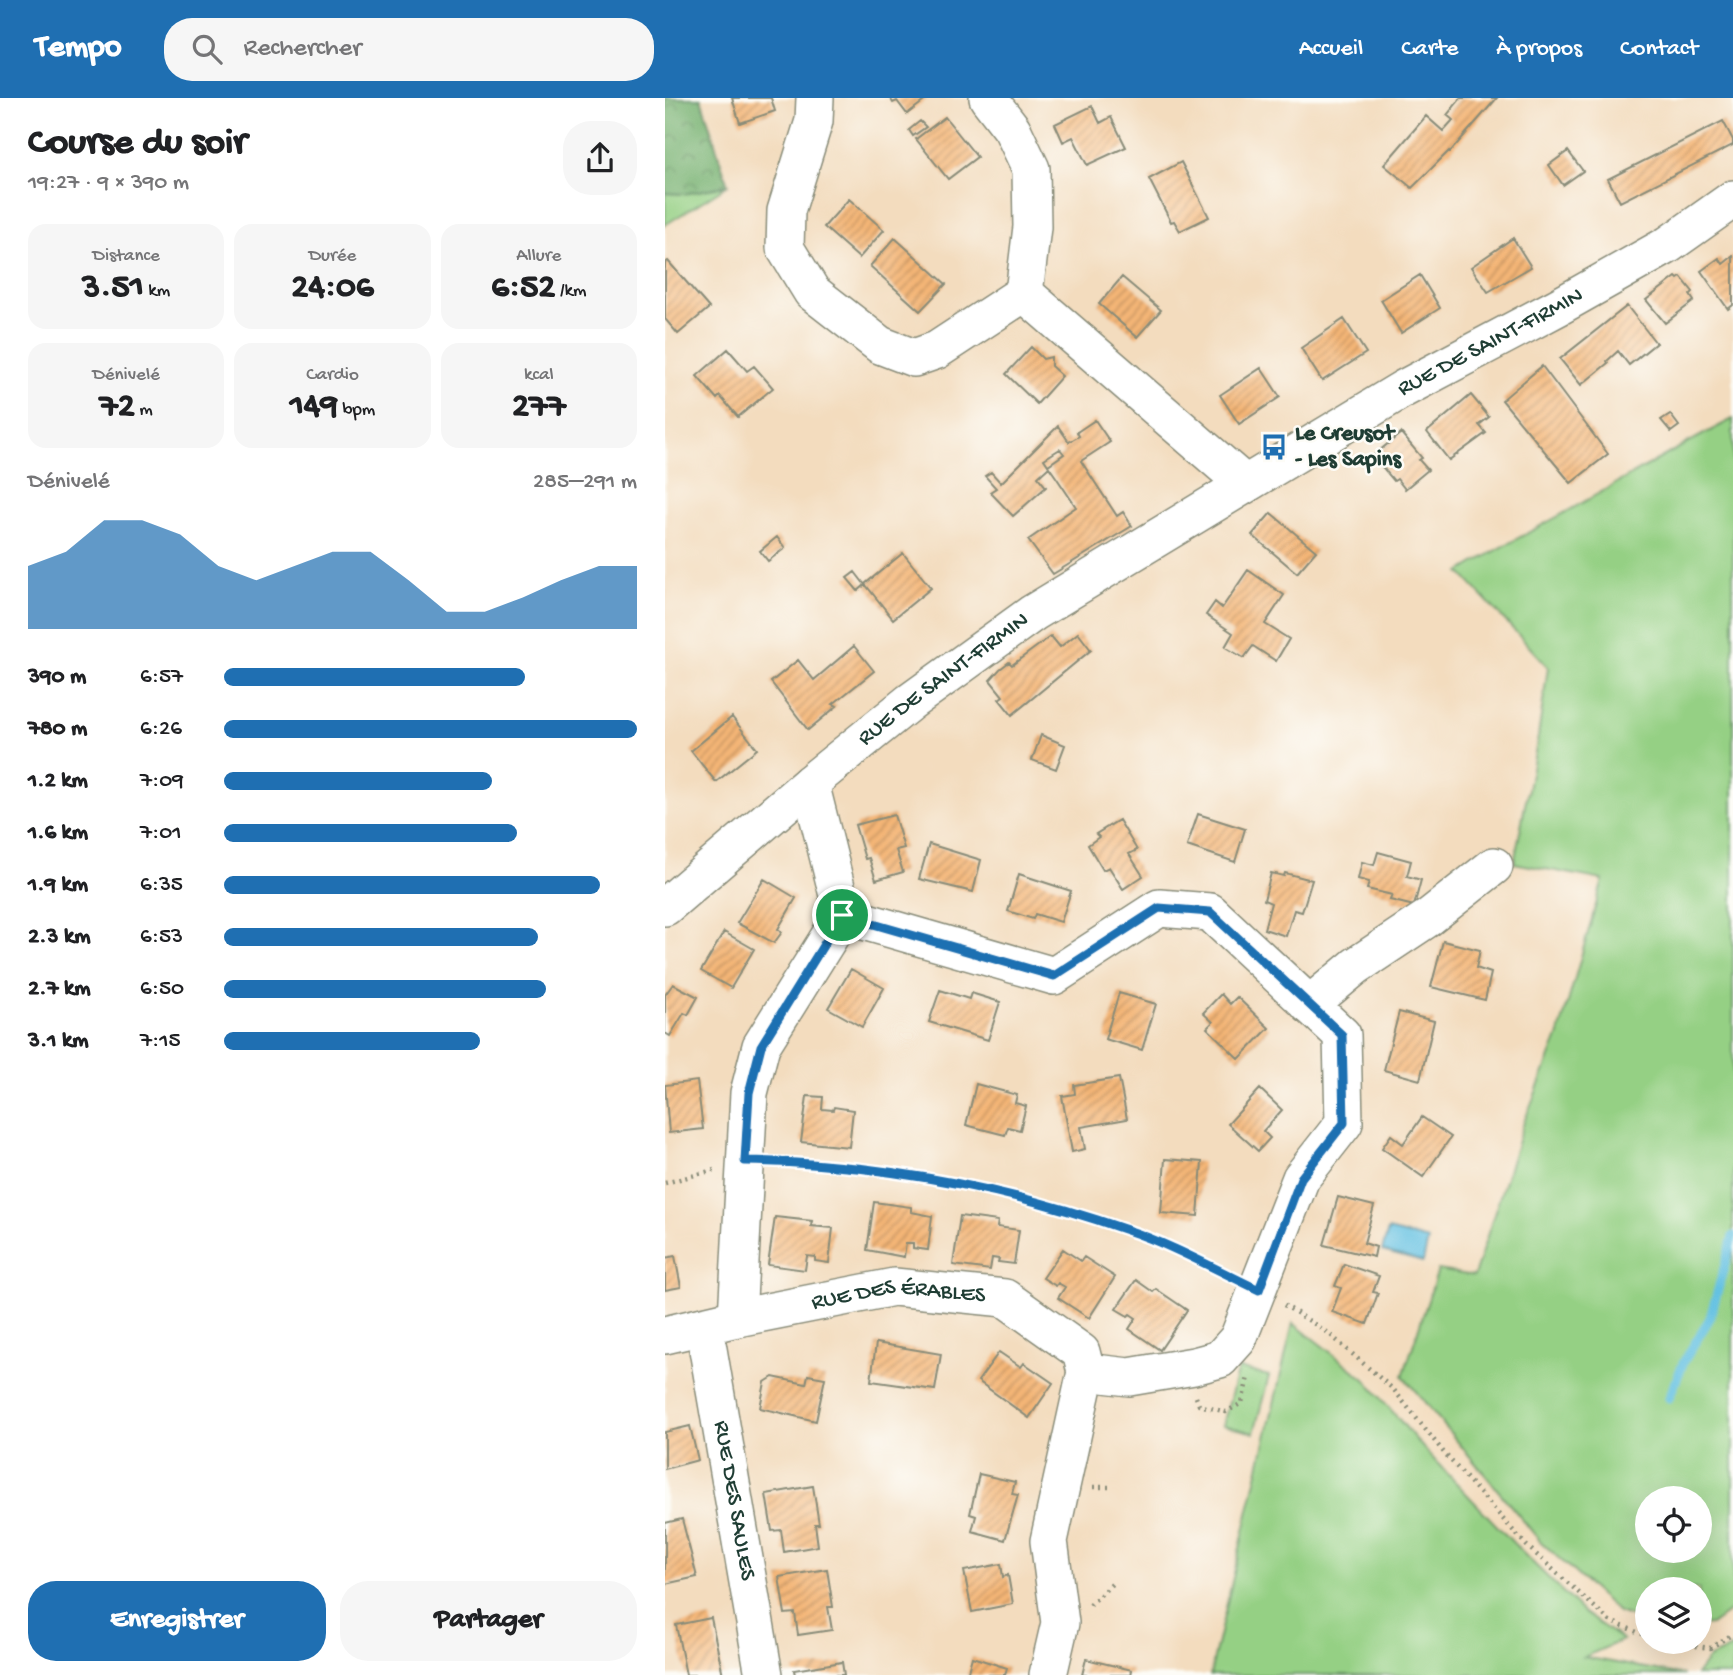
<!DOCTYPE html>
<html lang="fr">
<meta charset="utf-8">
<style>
body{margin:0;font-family:"Gochi Hand",sans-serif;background:#f6f6f6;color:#202124;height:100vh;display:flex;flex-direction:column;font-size:26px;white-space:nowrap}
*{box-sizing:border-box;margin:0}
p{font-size:23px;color:#757577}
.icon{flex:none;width:38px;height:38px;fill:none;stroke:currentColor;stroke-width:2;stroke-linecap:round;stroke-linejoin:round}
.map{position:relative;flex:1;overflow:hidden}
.sheet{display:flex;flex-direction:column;background:#fff;width:665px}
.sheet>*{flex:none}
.fabs{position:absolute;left:970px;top:1388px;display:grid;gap:14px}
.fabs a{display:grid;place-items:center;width:77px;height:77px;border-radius:50%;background:#fff;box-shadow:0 7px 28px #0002;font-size:35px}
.pin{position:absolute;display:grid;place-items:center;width:60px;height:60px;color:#fff;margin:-30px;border:4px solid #fff;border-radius:50%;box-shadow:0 2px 7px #0007}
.round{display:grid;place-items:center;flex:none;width:74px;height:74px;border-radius:28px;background:#f6f6f6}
.summary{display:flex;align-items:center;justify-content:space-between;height:119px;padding:0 28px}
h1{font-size:38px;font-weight:700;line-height:52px}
.stats{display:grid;grid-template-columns:repeat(3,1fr);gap:10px;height:119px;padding:7px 28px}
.stats div{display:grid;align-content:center;border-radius:18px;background:#f6f6f6;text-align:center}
.stats b{font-size:35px;font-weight:700}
.stats small{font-size:19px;font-weight:400}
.stats p{font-size:19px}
.chart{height:196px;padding:14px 28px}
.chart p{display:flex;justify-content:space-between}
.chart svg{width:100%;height:126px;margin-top:7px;fill:#1f6fb2;opacity:.7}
.cta{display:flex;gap:14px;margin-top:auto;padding:14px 28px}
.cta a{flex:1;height:80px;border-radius:28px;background:#1f6fb2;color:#fff;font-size:28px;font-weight:700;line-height:80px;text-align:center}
.cta a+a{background:#f6f6f6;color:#202124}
ul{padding:0 28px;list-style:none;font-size:23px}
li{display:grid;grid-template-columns:112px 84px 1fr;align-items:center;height:52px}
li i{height:18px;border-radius:9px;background:#1f6fb2}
header{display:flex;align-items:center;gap:42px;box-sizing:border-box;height:98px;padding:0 35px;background:#1f6fb2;color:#fff}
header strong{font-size:33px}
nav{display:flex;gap:38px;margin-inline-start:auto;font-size:24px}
.search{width:490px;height:63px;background:#f6f6f6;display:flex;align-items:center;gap:18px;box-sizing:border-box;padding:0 24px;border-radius:28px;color:#757577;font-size:26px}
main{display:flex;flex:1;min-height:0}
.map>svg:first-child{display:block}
.green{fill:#95d084;stroke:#5a865c;stroke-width:2;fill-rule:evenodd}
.forest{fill:url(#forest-crowns);stroke:#4c7853;stroke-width:2}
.water{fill:#64c1e2;stroke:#427f8b;stroke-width:2}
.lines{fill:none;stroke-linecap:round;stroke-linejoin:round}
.stream{stroke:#64c1e2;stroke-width:9}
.building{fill:url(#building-hatch);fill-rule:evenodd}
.minor-casing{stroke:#898c79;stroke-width:40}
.path{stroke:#898c79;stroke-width:4.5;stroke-dasharray:2 5;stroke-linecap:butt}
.minor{stroke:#fff;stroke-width:37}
.route-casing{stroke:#fff;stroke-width:14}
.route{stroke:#1f6fb2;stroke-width:9}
.labels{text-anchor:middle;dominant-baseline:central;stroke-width:5;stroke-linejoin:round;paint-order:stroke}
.street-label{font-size:23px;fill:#1f3d34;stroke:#fdfcf7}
.poi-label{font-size:23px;font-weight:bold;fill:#1f3d34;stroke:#fdfcf7;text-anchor:start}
</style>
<header>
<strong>Tempo</strong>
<div class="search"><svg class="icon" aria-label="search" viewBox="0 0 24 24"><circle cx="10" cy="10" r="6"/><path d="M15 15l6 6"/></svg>Rechercher</div>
<nav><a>Accueil</a><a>Carte</a><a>À propos</a><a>Contact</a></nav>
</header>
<main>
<section class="sheet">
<div class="summary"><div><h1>Course du soir</h1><p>19:27 · 9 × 390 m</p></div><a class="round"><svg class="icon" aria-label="share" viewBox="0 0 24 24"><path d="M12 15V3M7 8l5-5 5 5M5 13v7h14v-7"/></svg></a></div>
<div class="stats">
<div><p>Distance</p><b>3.51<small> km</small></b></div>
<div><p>Durée</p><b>24:06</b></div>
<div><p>Allure</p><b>6:52<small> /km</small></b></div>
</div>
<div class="stats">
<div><p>Dénivelé</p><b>72<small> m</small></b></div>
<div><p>Cardio</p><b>149<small> bpm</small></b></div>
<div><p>kcal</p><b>277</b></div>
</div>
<div class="chart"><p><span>Dénivelé</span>285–291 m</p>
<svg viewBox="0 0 160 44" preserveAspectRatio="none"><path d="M0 44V22L10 17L20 6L30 6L40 11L50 22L60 27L70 22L80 17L90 17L100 27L110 38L120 38L130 33L140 27L150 22L160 22V44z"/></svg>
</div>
<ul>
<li><b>390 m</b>6:57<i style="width:73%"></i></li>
<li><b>780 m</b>6:26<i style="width:100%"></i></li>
<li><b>1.2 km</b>7:09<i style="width:65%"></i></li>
<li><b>1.6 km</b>7:01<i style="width:71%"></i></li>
<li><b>1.9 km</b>6:35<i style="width:91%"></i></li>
<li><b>2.3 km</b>6:53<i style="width:76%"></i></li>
<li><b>2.7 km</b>6:50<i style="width:78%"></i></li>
<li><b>3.1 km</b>7:15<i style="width:62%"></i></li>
</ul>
<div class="cta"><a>Enregistrer</a><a>Partager</a></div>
</section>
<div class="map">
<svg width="1068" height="1577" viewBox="0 0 1068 1577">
<defs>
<pattern id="forest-crowns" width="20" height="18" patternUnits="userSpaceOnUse" patternTransform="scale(1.75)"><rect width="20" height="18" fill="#78b272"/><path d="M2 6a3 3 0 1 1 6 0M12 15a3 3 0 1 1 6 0" fill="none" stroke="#62925e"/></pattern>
<pattern id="building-hatch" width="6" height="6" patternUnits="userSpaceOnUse" patternTransform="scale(1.75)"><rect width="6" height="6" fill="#f4b576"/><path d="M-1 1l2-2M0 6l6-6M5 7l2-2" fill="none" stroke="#c59462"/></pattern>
</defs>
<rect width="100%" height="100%" fill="#fdfcf7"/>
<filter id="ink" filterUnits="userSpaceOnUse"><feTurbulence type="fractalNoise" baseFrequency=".0143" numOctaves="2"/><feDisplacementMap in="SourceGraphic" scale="14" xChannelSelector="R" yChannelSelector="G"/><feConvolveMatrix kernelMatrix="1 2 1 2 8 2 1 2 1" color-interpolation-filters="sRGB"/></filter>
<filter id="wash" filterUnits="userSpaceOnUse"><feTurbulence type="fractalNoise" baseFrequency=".00686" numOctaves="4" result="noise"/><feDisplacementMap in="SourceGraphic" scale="28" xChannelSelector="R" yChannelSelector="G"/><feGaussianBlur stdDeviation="1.57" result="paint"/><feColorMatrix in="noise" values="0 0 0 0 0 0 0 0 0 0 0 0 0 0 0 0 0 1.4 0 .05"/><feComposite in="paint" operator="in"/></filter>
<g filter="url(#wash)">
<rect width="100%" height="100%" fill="#f3dcbe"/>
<path class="green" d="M63,87L0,127V95L19,96Z
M1068,321V1511L1046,1527L1034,1528V1491H982V1524L953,1514L875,1443L738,1278L773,1172L809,1178L859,1024L893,939L938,782L849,765L873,639L883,569L795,474C836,448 879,427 922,402C970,375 1018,346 1068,321ZM982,1400H1034V1452H982Z
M628,1225L700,1281L759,1351L857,1454L919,1515L958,1542L919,1559L1019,1577H545Z
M573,1270L604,1278L589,1335L558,1327Z
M1068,1549V1577H1031L1043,1561Z"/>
<path class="forest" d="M0,0H36L63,87L19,96L0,95Z"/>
<path class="water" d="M723,1132L763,1142L758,1164L717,1153Z"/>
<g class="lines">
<path class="stream" d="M1004,1300L1019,1263L1045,1220L1068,1138"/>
</g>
<g id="blocks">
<path class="building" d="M67,0H106L110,13L75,25Z
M225,0H263L242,16L232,3L228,5Z
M796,0H832L785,54L784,53L747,90L719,67L761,18L778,33L788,22L782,17Z
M427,8L435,25L446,19L461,49L422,67L408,39L398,44L390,26Z
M280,19L312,59L283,81L251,41Z
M255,23L261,29L248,38L244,32Z
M1058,23L1068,42V47L955,104L943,81Z
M903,53L918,73L898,87L884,67Z
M516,64L544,119L515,133L509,123L506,124L484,81Z
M184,101L219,132L194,160L159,129Z
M230,140L281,186L255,213L205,168Z
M848,140L866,169L823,194L806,169Z
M1068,158V207L1063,211L1036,173L1054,160L1058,166Z
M3,163L44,210L13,236L0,221V165Z
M755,177L775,210L736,235L716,202Z
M457,179L496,212L472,239L434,206Z
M1011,179L1013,181L1016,179L1028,194L1025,197L1029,203L1000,225L981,202Z
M962,208L991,245L964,267L953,253L942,263L943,265L916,287L895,261Z
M679,221L701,255L657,283L636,250Z
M366,249L378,261L386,259V268L397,278L372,306L341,276Z
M63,251L82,273L89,268L108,290L73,319L55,298L52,301L32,278Z
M877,268L943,356L906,385L837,302Z
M596,270L615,299L574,326L555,297Z
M806,297L824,319L814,327L821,335L784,362L762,334Z
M1005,316L1014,328L1006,334L996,322Z
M430,322L445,344L416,363L452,418L458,414L467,428L388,476L363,442L411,409L391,379L384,369L373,379L381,389L348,418L325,394L331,390L320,378L326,374L336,385L393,328L404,344L414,338L412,334ZM395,351L399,356L383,367L379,361Z
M736,335L757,360L754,362L763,372L740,391L732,381L729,383L708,358Z
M606,415L651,453L632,475L587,437Z
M112,439L120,450L103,463L95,453Z
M238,455L266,490L228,521L200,486Z
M583,472L619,497L600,526L624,541L611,563L588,548L579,560L560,549L568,535L541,517L550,504L557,510Z
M190,474L200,487L193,493L182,480Z
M413,535L426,552L347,617L334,601L338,598L325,582L335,571L344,564L347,567L386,538L395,549Z
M189,548L209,573L168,606L172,608L143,632L106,584L133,562L149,582Z
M67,619L92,651L51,684L26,653Z
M376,637L400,647L391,671L367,662Z
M533,716L580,731L570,764L522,748Z
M229,717L239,750L231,752L238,774L211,782L204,760L200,761L190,727Z
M454,722L472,752L464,756L478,778L458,791L444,769L438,772L423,747L434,739L431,736Z
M264,746L316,762L308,794L254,781Z
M713,754L746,763L742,778L756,782L749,808L725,802L727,797L702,791L704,784L693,781L697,764L709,767Z
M606,775L619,778L620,775L647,782L637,814L629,812L621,838L599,831L606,805L599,802Z
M354,776L406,793L396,824L370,816L368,821L343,813Z
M99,781L131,800L113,831L117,834L109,845L72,825Z
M59,834L89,851L66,890L36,873Z
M778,843L815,852L811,870L826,875L820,902L766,889Z
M186,871L219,890L197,929L163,910Z
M8,886L33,899L23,917L19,915L5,938L0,935V897Z
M275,892L304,901L306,895L335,904L323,942L264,924Z
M454,895L491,906L477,952L440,941Z
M556,896L565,906L572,899L604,930L574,961L542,930L548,924L538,915Z
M734,914L769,923L755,982L719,972Z
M454,980L462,1021L416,1029L420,1051L407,1054L397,998L410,996L409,987Z
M32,983L38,1031L4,1035L0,987Z
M311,986L352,997L350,1005L361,1008L355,1032L343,1029L340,1037L301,1027Z
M595,991L617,1012L598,1033L605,1040L593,1053L563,1026Z
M142,998L158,999L157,1011L168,1012L169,1009L188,1012L184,1049L136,1044Z
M757,1019L786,1039L758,1079L717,1050L726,1037L738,1046Z
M500,1061L537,1064L533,1118L496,1115Z
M673,1099L709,1108L699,1145L711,1149L709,1159L659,1147Z
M209,1104L246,1109V1114L267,1118L263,1152L248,1150V1145H241L239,1159L202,1152Z
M295,1118L333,1123L332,1129L354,1132L349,1166L333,1164L334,1161L327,1160L325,1172L288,1167Z
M110,1119L147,1123L146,1128L168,1130L164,1165L150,1163V1159L142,1158L140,1172L103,1167Z
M398,1151L416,1163L419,1159L450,1179L424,1220L393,1200L400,1189L393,1185L391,1188L378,1180Z
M10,1158L16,1189L0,1192V1160Z
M679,1166L714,1178L708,1194L713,1195L702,1226L667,1214L676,1190L670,1188Z
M471,1182L488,1194L491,1191L522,1212L495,1252L464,1231L471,1220L465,1216L463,1218L451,1211Z
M211,1245L276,1256L270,1292L206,1283Z
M334,1254L356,1269L359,1265L388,1285L364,1320L313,1283Z
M143,1277L160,1280L151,1323L95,1310L100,1284L108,1279L141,1286Z
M25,1328L33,1362L0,1371V1334Z
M314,1376L350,1384L347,1396L353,1397L340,1442L307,1433L311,1418L305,1416Z
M148,1388L154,1426H150L153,1448L119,1454L116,1432L107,1433L101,1396Z
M17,1421L32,1479L0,1486V1425Z
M336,1466L338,1479L343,1477L348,1506L307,1514L299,1473Z
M162,1471L168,1509H163L167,1532L133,1537L130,1515L120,1516L114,1479Z
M46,1520L58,1577H21L11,1527Z
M307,1559L342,1570L340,1577H302Z
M421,1561L467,1572L466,1577H417Z
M177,1564L179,1577H130L129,1572Z"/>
</g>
</g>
<g filter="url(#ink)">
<use href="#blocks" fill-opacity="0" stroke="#898c79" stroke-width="2"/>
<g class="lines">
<g class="minor-casing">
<g id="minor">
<path d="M150,0L149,23L121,113L120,150L147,194L215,247L249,260L272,252L359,195"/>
<path d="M323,0L347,31L366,71L367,129L359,195"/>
<path d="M359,195L580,386"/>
<path d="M145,685L178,817L389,878L494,810L545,814L677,937L679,1025L636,1080L573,1241L555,1261L529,1268L464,1279L421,1274"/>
<path id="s1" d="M0,809L145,685L245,604L368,515L738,291L893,209L1003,147L1068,101"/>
<path d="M644,907L691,868L763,820L829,768"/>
<path d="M72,1220L84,995L96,948L178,817"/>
<path id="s2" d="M39,1228L99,1577"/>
<path id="s3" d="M0,1237L72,1220L229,1189L340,1200L416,1254L421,1274L384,1443L395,1525L383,1577"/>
</g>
</g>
<path class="path" d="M112,1065L235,1074L345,1097L464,1132L565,1178
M0,1085L49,1072
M619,1207L662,1234L729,1292L780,1356L862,1448L945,1523L982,1538
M531,1299L534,1307L561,1314L577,1305L583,1279
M428,1389H448
M425,1507L450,1483
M1003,1544L1045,1550L1068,1536"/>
<use href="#minor" class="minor"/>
</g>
</g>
<g class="lines" filter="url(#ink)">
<g class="route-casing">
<path id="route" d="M494,810L545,814L677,937L679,1025L636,1080L594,1192C552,1172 505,1146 462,1132C340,1089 210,1065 80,1063L84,995L96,948L177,817L389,878Z"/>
</g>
<use href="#route" class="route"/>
</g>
<defs>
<g id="bus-bare" transform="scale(2.1)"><path d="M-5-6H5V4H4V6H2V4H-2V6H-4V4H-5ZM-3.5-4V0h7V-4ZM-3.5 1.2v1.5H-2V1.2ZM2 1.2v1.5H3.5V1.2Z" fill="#1f6fb2" stroke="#fdfcf7" stroke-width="2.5" paint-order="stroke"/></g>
</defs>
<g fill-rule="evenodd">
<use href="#bus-bare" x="609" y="349"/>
</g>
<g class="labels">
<g class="street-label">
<text stroke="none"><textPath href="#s1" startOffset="1003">RUE DE SAINT-FIRMIN</textPath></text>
<text stroke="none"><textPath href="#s1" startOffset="360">RUE DE SAINT-FIRMIN</textPath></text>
<text stroke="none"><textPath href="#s3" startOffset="238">RUE DES ÉRABLES</textPath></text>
<text stroke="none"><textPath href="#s2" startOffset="177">RUE DES SAULES</textPath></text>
</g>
<g class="poi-label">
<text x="630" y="336">Le Creusot<tspan x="630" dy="26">- Les Sapins</tspan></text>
</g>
</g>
</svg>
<div class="fabs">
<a><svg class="icon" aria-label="locate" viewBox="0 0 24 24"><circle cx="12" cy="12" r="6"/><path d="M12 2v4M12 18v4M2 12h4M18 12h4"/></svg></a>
<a><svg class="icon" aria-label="layers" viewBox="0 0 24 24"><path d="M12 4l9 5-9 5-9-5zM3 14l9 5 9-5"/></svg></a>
</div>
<div class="pin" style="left:177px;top:817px;background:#1e9e55"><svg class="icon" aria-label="arrive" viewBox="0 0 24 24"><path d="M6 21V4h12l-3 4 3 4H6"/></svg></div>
</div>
</main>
